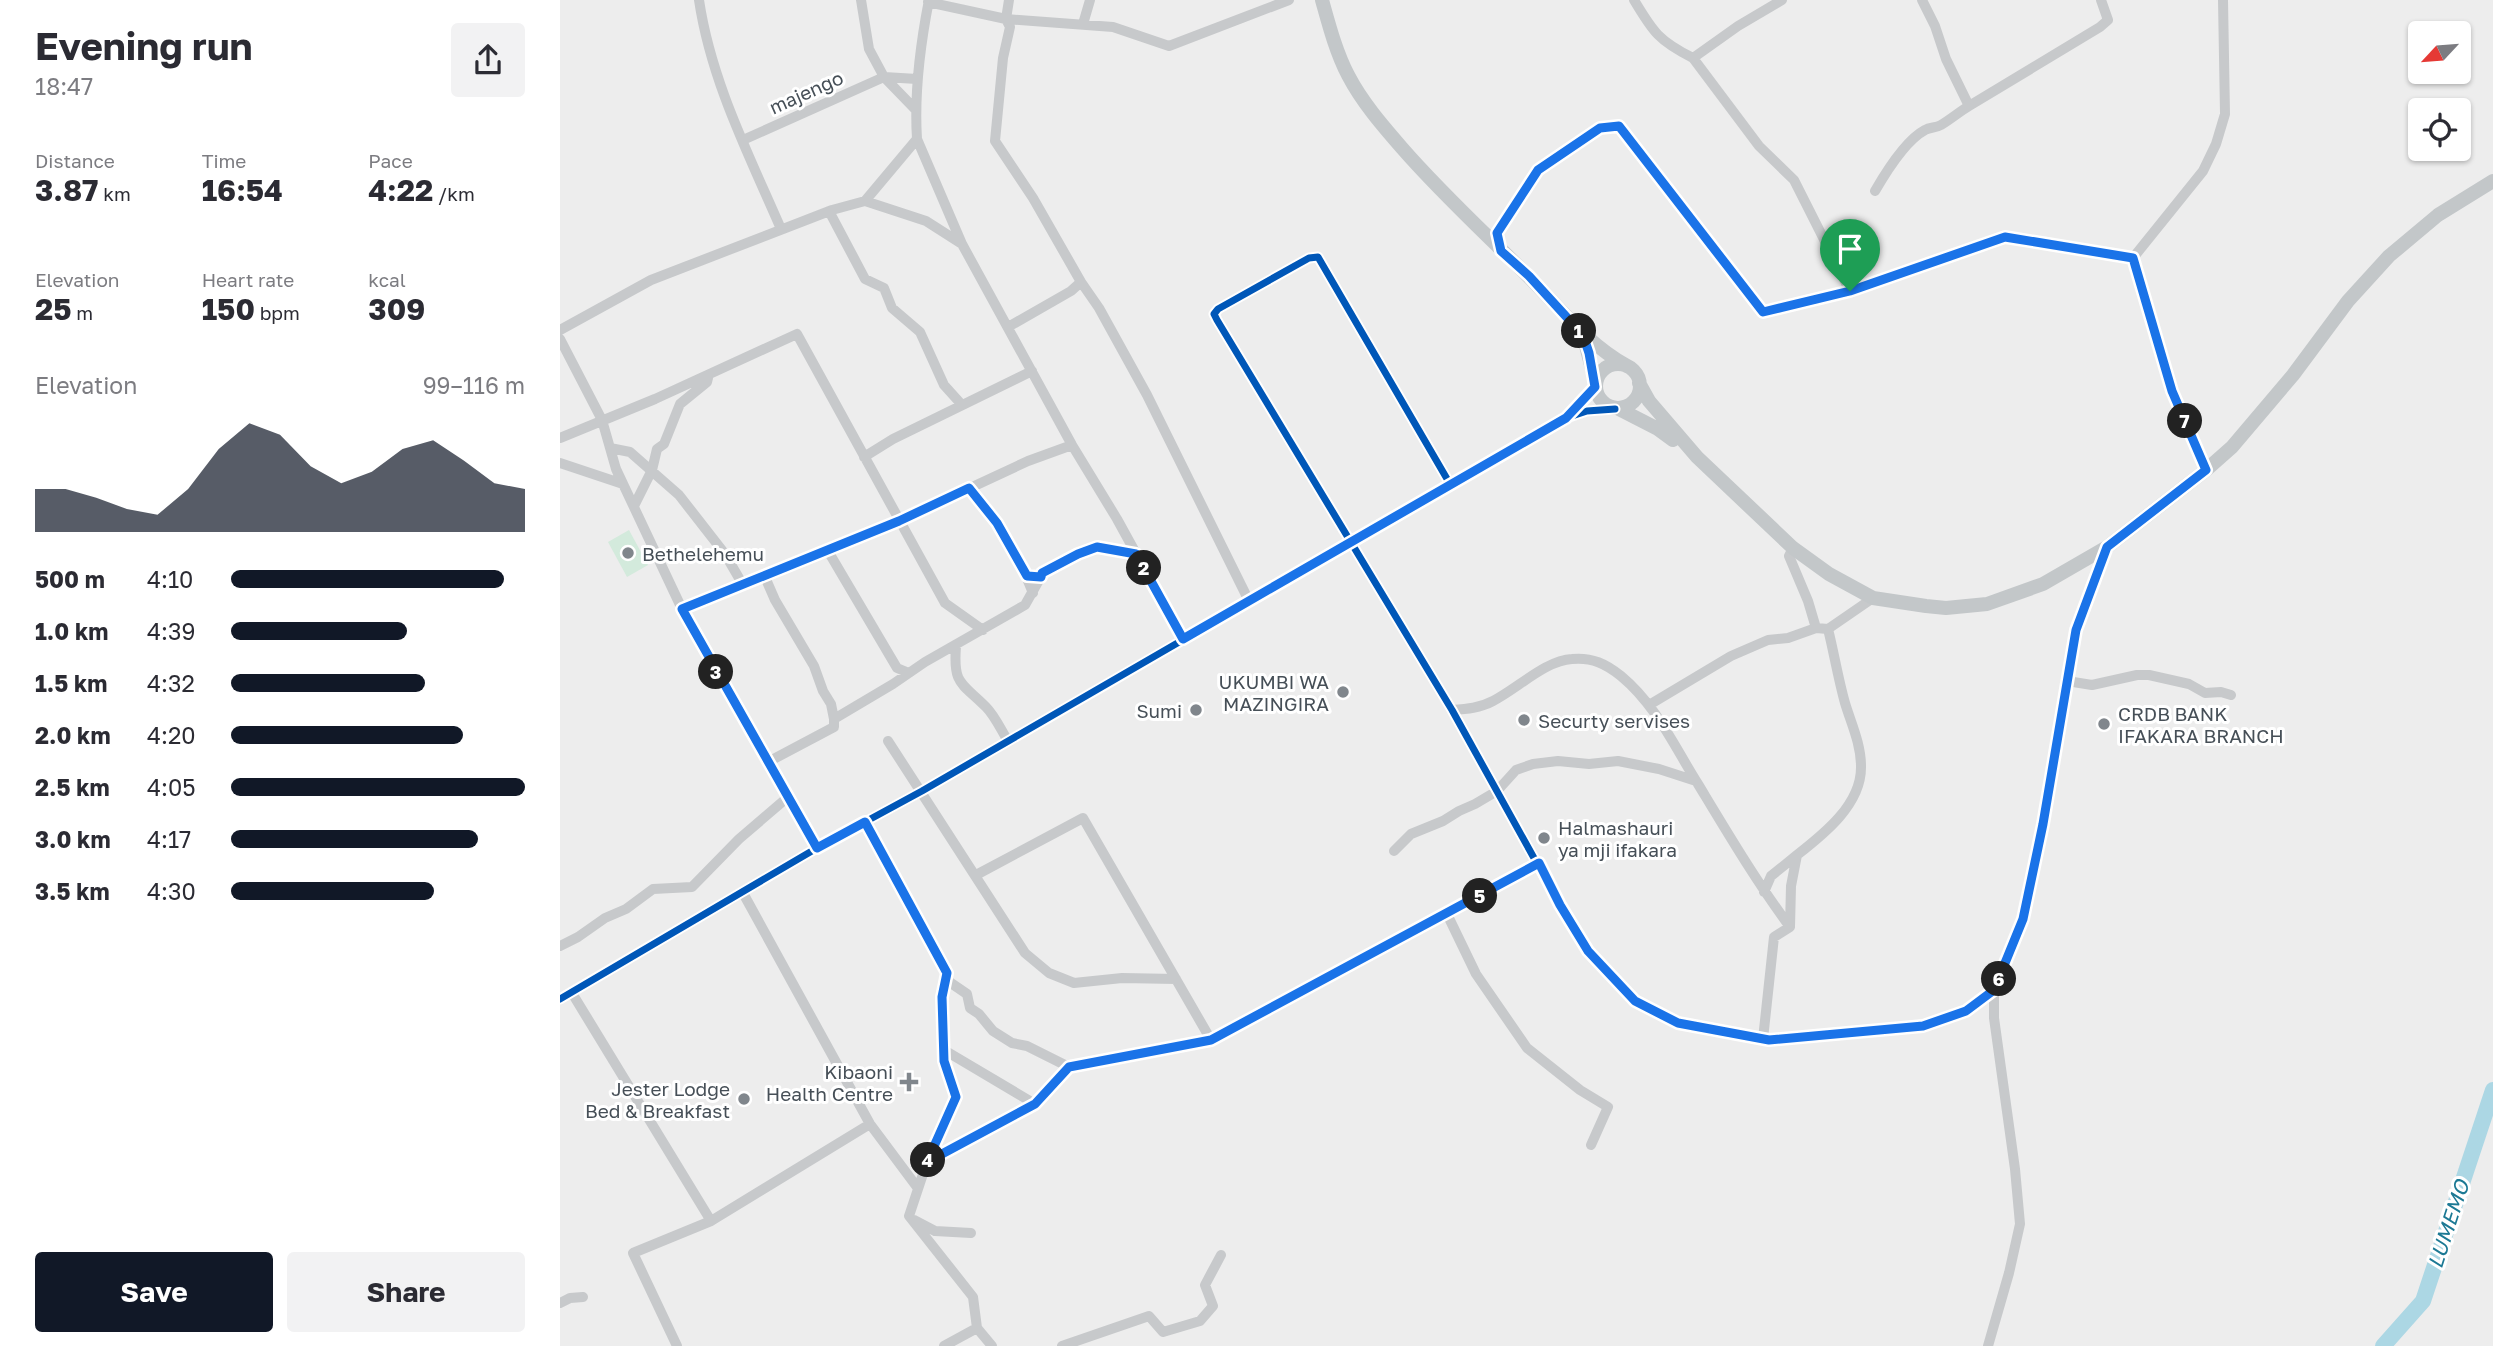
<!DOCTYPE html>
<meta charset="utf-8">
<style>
body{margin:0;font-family:"Golos Text",sans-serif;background:#f2f2f3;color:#2b2b33;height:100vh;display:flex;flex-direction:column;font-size:26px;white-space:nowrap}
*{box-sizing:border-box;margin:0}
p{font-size:23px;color:#7c7c81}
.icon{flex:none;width:38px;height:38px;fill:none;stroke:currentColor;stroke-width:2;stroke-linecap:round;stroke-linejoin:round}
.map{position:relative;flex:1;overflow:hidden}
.details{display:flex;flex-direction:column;background:#fff;width:560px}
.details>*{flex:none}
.needle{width:46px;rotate:244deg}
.buttons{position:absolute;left:1848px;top:21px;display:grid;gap:14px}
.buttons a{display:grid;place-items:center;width:63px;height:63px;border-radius:7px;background:#fff;box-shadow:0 2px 5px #0004;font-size:35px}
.pin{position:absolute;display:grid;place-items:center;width:60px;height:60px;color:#fff;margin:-72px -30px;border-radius:50% 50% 50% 0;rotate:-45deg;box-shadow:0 0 7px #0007}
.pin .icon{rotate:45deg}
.km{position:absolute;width:35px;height:35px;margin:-18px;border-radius:50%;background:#222;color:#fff;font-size:19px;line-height:35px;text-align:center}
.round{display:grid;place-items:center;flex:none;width:74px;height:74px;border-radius:7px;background:#f2f2f3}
.summary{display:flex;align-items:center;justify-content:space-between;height:119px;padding:0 35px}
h1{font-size:38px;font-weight:700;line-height:52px}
.stats{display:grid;grid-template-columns:repeat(3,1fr);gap:10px;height:119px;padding:7px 35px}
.stats div{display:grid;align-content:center}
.stats b{font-size:30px;font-weight:700}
.stats small{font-size:19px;font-weight:400}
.stats p{font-size:19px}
.chart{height:196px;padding:14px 35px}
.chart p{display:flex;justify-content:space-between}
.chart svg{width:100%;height:126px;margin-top:7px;fill:#111827;opacity:.7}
.cta{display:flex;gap:14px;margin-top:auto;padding:14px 35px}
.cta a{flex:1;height:80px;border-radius:7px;background:#111827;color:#fff;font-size:28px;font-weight:700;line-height:80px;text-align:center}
.cta a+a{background:#f2f2f3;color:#2b2b33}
ul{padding:0 35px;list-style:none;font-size:23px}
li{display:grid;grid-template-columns:112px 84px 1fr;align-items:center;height:52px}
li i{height:18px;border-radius:9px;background:#111827}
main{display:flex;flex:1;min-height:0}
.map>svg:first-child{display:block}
.green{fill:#d3eadc}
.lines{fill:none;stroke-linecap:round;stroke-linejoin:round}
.river{stroke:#acd7e4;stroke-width:16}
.minor{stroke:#c7c9cb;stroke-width:10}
.major{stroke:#c3c7c9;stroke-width:14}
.cycleway-casing{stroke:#fff;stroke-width:11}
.cycleway{stroke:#0057b8;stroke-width:7}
.route-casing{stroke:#fff;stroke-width:14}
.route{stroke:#1a73e8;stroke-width:9}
.poi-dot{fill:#80868c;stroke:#fff;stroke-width:2.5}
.labels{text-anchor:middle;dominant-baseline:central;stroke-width:6;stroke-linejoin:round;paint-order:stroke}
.street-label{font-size:19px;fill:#464f57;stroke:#fff}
.poi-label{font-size:19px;fill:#464f57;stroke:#fff;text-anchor:start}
.water-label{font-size:21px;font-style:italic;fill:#1c7994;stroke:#fff}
</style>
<main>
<section class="details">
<div class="summary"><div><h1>Evening run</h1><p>18:47</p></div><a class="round"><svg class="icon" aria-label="share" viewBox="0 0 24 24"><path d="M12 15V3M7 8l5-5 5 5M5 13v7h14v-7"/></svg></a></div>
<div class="stats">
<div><p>Distance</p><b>3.87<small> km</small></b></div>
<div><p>Time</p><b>16:54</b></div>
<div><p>Pace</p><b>4:22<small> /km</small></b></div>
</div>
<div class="stats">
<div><p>Elevation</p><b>25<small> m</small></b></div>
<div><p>Heart rate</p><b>150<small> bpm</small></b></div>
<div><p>kcal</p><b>309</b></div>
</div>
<div class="chart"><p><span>Elevation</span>99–116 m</p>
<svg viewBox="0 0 160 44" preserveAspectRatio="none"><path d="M0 44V29L10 29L20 32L30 36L40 38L50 29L60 15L70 6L80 10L90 21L100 27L110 23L120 15L130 12L140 19L150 27L160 29V44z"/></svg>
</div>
<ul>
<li><b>500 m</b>4:10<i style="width:93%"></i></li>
<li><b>1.0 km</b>4:39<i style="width:60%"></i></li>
<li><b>1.5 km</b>4:32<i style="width:66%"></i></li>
<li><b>2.0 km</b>4:20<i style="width:79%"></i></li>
<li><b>2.5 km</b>4:05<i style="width:100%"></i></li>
<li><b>3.0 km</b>4:17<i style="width:84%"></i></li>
<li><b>3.5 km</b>4:30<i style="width:69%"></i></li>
</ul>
<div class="cta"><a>Save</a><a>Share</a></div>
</section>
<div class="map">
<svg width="1933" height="1346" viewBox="0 0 1933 1346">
<rect width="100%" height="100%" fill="#ededed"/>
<path class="green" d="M69,530L88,565L67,577L48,542Z"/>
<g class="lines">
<path class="river" d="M1823,1346L1863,1301L1933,1090"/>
<path class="minor" d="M139,0C151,81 189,155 221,229
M301,0L309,49L324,77L355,109
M1074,0C1093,32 1099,41 1133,58
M1222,0L1178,26L1133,58L1199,146L1234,180L1290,291
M1362,0L1375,26L1386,59L1409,106L1540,27L1548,20L1541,0
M368,2L446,19L449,0
M523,24L530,0
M357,139L402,244
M183,140L324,77L357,79
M1315,191C1326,172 1346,140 1365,130C1370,127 1376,128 1381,125C1391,119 1399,112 1409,106
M305,201L357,139C354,92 360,46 369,0
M269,211L305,279L324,288L332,308L360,332L384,385L402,405
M941,250L937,233L978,170L1040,128L1059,126L1204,312L1290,291L1445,237L1573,258
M521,282L539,308L587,395L689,601
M448,327L511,291L521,282L473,198L435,141L443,58L450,27L446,19L553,27L609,46L729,0
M0,330L91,280L272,210L305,201L366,221L402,244L512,445L557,519L623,639
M0,339L42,420L56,469L122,609L257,848
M1008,416L1035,387
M0,438L95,399L237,334L385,603L423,630
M50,448L70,452L119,495L165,554L183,585
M304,457L333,439L472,371
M0,463L63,484
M1646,470L1612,392L1573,258L1643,171L1656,144L1665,114L1663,0
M890,484L758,257L749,258L658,309L654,314L657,320L892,710L1000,905L1028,951L1075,1001L1118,1023L1209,1040L1363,1025L1406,1011L1434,990
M409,488C435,516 459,557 473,593
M74,506L92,470L97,449L104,444L120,404L147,382L148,378
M1233,548L1229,556L1248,601L1256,628
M268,551L337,668L349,673
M205,577L215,600L254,666L263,691L271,704L274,719
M122,609L339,521L468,461L512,445
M396,646C393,685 401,682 426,707C435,716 441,730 448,741
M1507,681L1532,685L1577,675H1589L1629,684L1645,693L1661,692L1671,695
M1089,705L1171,656L1208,640L1228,638L1256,628L1268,629L1313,598
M892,710C907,709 920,708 933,701C957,689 986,660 1012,659C1032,657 1046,664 1061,676C1096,705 1114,746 1138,784C1167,832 1196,881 1230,927
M328,741L465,953L489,973L514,983L562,978L616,979
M208,762L274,727V719L333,684L365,662L465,605L483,573L518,553L537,547L576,554
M305,822L387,973L382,997L384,1061L396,1097L367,1162L349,1216L413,1297L417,1328L432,1346
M834,851L851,834L883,821L899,811L915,804L937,791L956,770L973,764L998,761L1029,764L1058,761L1099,769L1136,781
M416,875L523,818L651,1040
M1204,892L1211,876L1237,855
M183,893L310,1124L357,1187
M887,914L916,974L967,1048L1020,1090L1048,1107L1031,1145
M0,946L18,937L45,918L66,909L93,889L132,887L179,839L228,797
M387,975L388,981L407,994L410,1008L419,1014L433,1031L452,1043L467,1046L509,1067
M12,993L151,1221L310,1124
M0,999L257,848L362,791L1006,418L1027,411L1055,409
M1203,1039L1214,937L1230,927L1231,886L1237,855C1264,834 1302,804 1301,766C1301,744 1291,723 1285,703C1278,678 1274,653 1268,629
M384,1050L475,1104
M367,1162L475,1104L509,1067L651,1040L979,863
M354,1220L375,1231L411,1233
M0,1303L10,1298L23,1297
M117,1346L73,1253L151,1221
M384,1346L417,1328
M502,1346L589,1316L603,1332L640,1321L653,1306L645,1285L661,1255
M1428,1346L1449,1273L1460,1224L1455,1169L1434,1018V990L1463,919L1483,824L1516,630L1547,547"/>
<path class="major" d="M762,0C769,25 776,52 788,75C802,102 822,125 842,148C882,194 926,234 969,277C1001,309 1027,344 1067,366
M1024,338L1036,384
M1036 386a22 22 0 1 1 44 0a22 22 0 1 1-44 0Z
M1079,383L1089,401L1137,457L1233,548L1269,574L1313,598L1366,606L1386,608L1427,604L1483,584L1547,547L1646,470L1672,447L1733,375L1788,301L1829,256L1878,215L1933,181
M1059,409L1098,429L1113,440"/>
<g class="cycleway-casing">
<path id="cycleway" d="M890,484L758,257L749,258L658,309L654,314L657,320L892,710L1000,905L1028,951L1075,1001L1118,1023L1209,1040L1363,1025L1406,1011L1434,990
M0,999L257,848L362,791L1006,418L1027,411L1055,409"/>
</g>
<use href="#cycleway" class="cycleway"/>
</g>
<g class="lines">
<g class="route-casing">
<path id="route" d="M1059,126L1203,312L1290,291L1445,237L1573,258L1612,391L1646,470L1547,547L1516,630L1483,824L1463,919L1434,990L1406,1011L1363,1026L1209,1040L1118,1023L1075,1001L1028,951L1000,905L979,863L651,1040L509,1067L475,1104L367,1162L396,1097L384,1061L382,997L387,973L305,822L257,848L122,609L339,521L409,488L437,523L467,576L481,577L482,573L518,554L537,547L576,554L623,639L1006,418L1035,387L1029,353L1023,335L969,276L941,251L937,233L978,170L1040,128Z"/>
</g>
<use href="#route" class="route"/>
</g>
<g class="poi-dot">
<circle cx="68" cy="553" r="7"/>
<circle cx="783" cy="692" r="7"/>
<circle cx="636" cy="710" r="7"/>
<circle cx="964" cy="720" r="7"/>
<circle cx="1544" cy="724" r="7"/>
<circle cx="984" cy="838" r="7"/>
<path d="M345.5 1071.5h7v7h7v7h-7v7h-7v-7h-7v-7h7z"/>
<circle cx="184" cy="1099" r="7"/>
</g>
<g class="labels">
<g class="street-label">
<text transform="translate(246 92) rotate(-24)">majengo</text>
</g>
<g class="poi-label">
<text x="82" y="553">Bethelehemu</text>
<text x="769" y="681" text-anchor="end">UKUMBI WA<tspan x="769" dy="22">MAZINGIRA</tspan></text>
<text x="622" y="710" text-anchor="end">Sumi</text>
<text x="1558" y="713">CRDB BANK<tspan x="1558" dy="22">IFAKARA BRANCH</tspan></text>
<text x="978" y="720">Securty servises</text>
<text x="998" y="827">Halmashauri<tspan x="998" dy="22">ya mji ifakara</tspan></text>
<text x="333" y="1071" text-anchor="end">Kibaoni<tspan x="333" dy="22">Health Centre</tspan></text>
<text x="170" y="1088" text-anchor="end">Jester Lodge<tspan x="170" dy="22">Bed &amp; Breakfast</tspan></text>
</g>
<g class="water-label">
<text transform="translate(1888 1224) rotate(-72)">LUMEMO</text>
</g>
</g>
</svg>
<div class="buttons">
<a><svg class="needle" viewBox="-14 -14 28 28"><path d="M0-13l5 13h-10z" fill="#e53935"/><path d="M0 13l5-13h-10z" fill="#7c7c81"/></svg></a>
<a><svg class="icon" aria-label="locate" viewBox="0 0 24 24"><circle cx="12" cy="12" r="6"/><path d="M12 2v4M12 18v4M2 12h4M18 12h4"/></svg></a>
</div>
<div class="pin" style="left:1290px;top:291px;background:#1e9e55"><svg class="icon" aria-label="arrive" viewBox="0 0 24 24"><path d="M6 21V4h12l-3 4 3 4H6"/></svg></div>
<b class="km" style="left:1019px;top:331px">1</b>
<b class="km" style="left:584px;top:568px">2</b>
<b class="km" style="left:156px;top:672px">3</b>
<b class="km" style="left:368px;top:1160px">4</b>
<b class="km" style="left:920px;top:896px">5</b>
<b class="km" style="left:1439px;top:979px">6</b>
<b class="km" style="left:1625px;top:421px">7</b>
</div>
</main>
